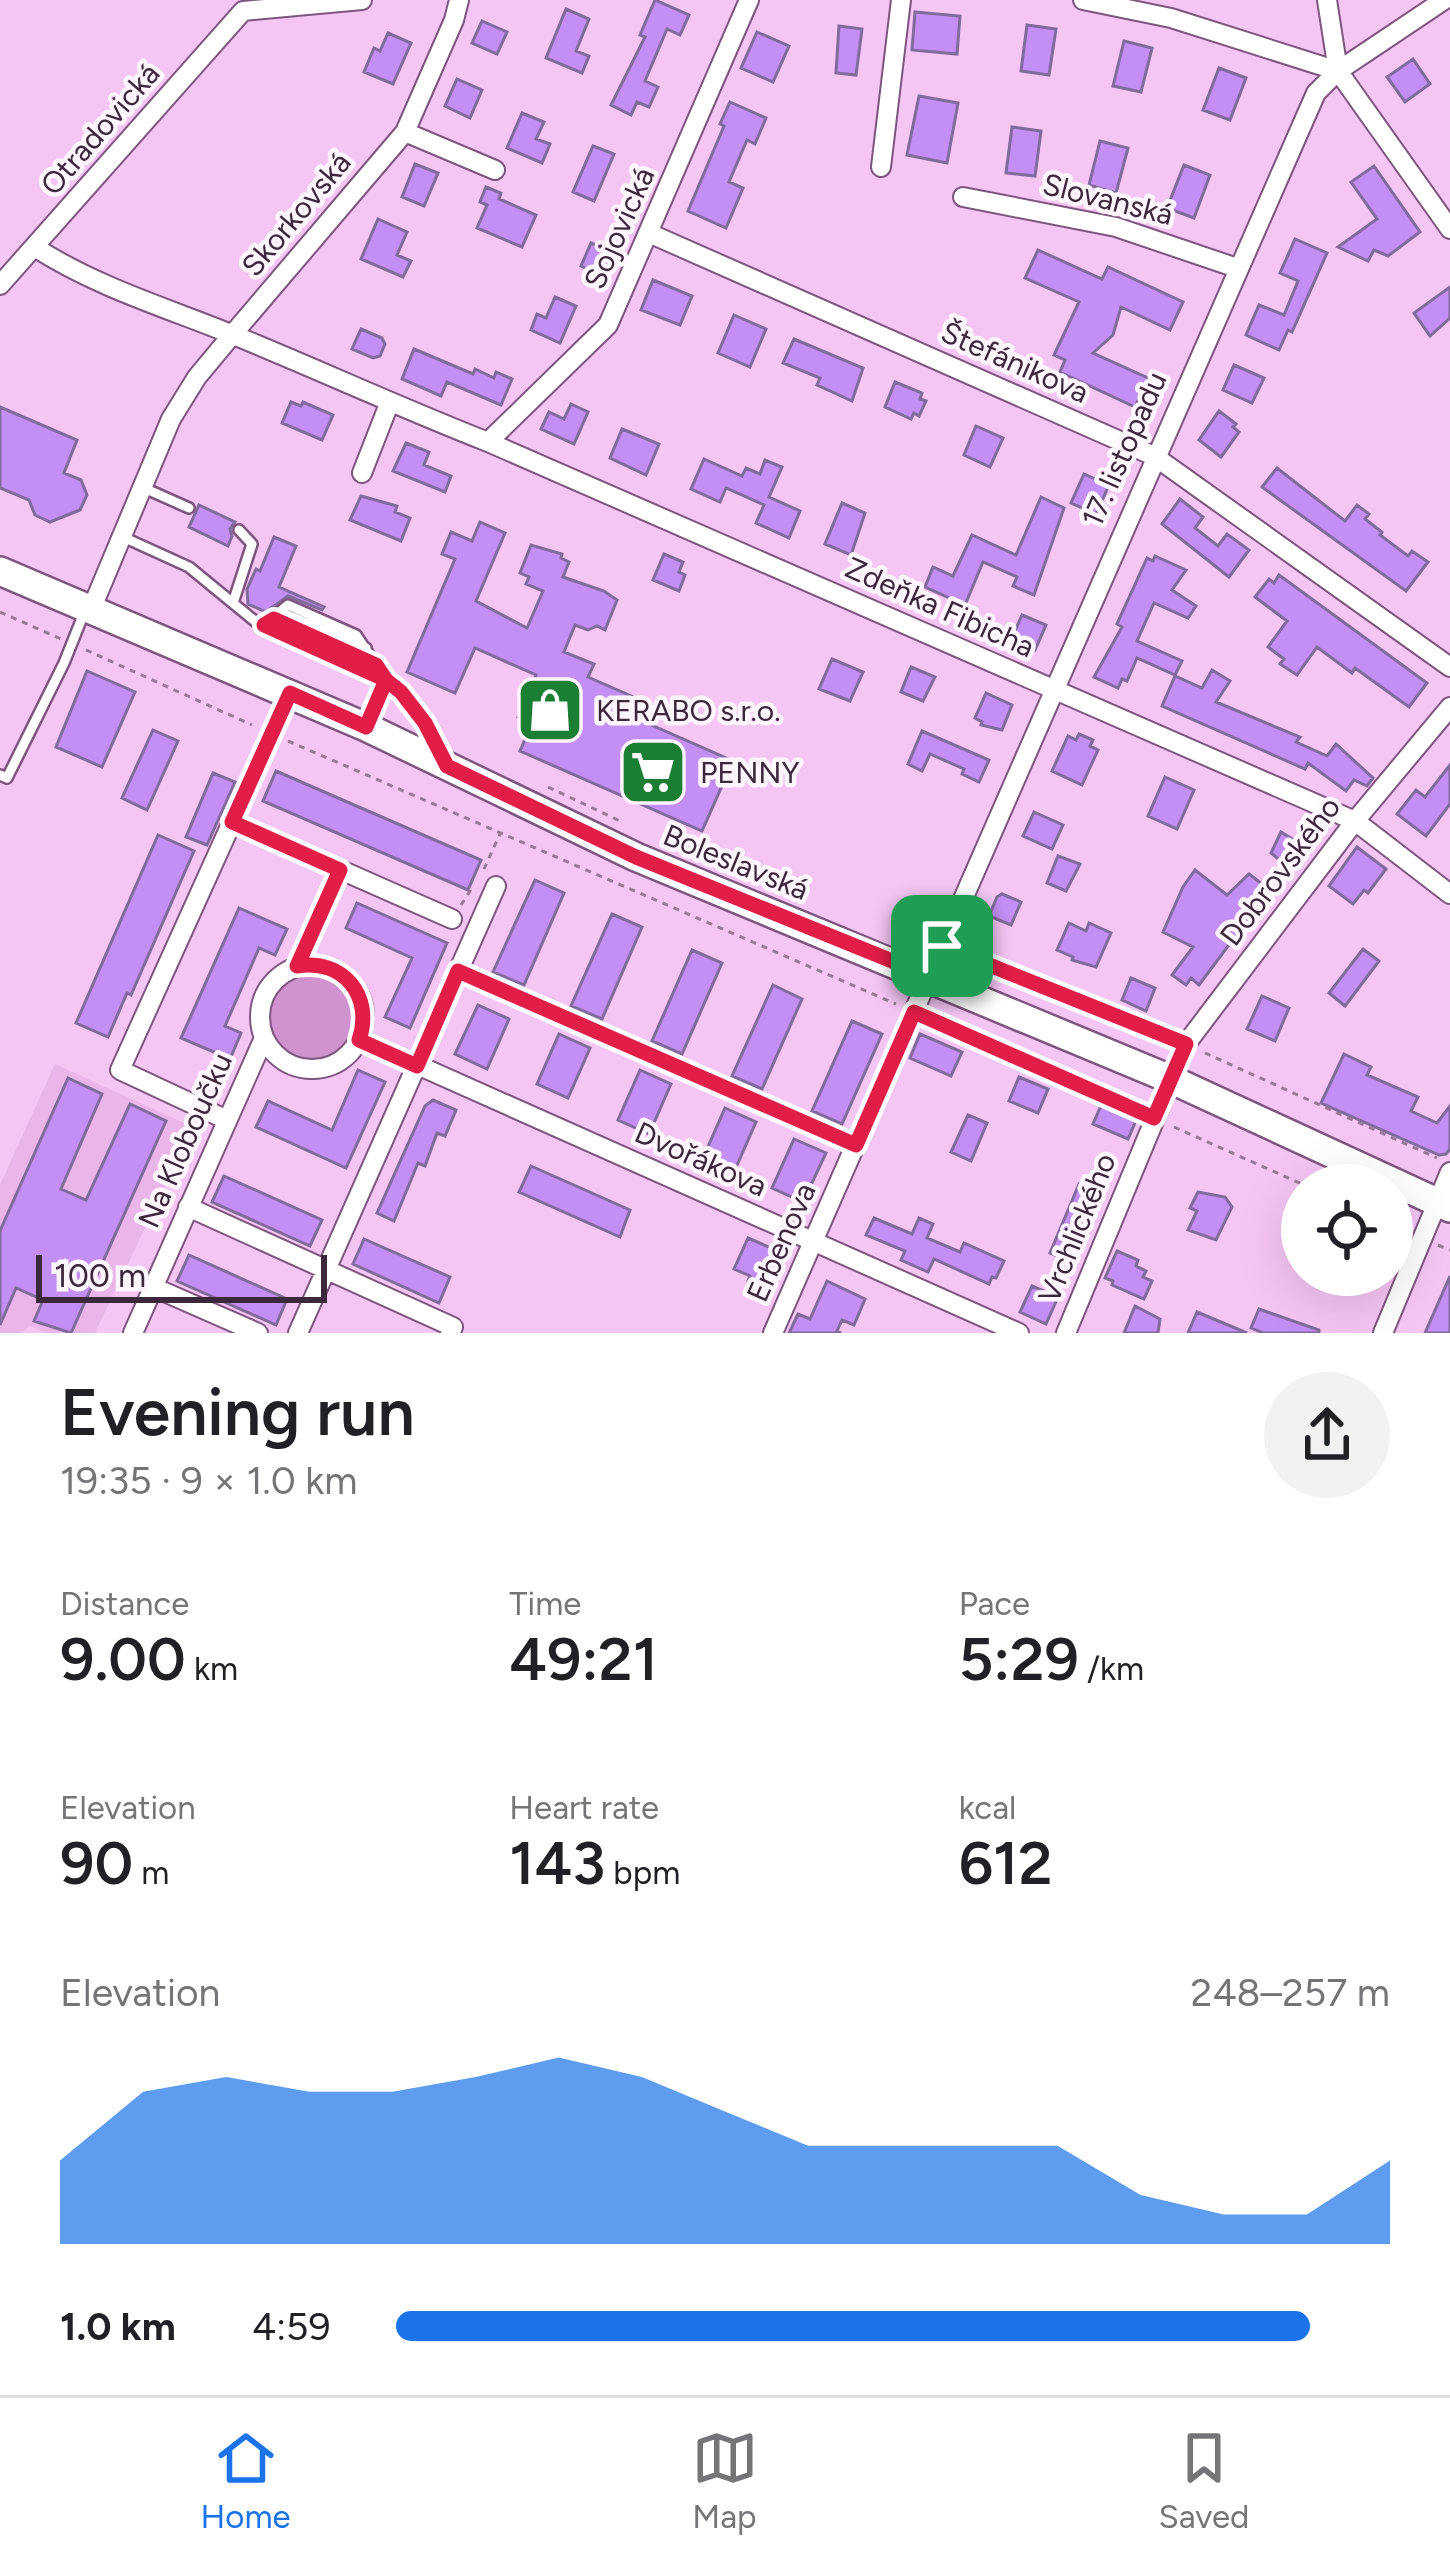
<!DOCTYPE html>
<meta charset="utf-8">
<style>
body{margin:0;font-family:Figtree,sans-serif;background:#f2f2f2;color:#202124;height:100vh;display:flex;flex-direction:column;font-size:45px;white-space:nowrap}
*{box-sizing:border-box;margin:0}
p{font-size:39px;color:#757577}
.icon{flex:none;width:66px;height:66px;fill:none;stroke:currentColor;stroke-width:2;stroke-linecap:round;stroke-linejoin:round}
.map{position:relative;height:1333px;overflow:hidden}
.drawer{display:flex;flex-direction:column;background:#fff;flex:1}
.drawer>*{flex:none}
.fabs{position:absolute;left:1281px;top:1164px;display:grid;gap:24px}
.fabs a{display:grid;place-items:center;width:132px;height:132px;border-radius:50%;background:#fff;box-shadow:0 12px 48px #0002;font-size:60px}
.scale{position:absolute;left:36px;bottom:30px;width:291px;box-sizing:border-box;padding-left:12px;border:6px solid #3b293b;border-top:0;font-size:33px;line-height:42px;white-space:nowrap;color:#3b293b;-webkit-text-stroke:9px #fef5fe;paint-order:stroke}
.pin{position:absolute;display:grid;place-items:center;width:102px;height:102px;color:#fff;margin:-51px;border-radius:24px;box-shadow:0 6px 18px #0006}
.round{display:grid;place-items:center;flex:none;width:126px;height:126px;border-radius:63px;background:#f2f2f2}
.head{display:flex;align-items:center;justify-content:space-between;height:204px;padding:0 60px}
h1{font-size:66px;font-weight:600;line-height:90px}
.stats{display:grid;grid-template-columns:repeat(3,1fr);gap:18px;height:204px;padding:12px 60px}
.stats div{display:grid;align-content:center}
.stats b{font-size:60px;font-weight:600}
.stats small{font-size:33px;font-weight:400}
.stats p{font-size:33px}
.chart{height:336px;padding:24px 60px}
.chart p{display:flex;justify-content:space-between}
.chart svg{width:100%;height:216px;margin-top:12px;fill:#1a73e8;opacity:.7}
ul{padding:0 60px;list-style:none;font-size:39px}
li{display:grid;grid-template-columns:192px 144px 1fr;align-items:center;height:90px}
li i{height:30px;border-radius:15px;background:#1a73e8}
.dock{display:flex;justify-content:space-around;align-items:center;height:168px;border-top:3px solid #e0e0e0;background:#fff;font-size:33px;color:#757577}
.dock a{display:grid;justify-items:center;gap:6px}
.dock .on{color:#1a73e8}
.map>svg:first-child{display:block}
.built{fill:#eab6e9}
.green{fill:#d193d0}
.building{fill:#c38ff4;stroke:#836a9c;stroke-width:3}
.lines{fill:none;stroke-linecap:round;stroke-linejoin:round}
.lane-casing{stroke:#7e557e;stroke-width:14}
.street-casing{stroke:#7e557e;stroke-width:22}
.secondary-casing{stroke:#7e557e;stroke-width:32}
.path{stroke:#9a7899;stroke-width:3;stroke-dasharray:6 6;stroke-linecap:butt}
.lane{stroke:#fff;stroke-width:9}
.street{stroke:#fff;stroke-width:18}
.secondary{stroke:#fff;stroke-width:27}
.route-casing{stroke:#fff;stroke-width:24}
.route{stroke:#e11d48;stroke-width:15}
.labels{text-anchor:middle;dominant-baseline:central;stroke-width:9;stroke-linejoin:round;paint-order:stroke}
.street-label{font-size:30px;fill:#3b293b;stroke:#fef5fe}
.poi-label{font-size:30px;fill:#3b293b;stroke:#fef5fe;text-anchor:start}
</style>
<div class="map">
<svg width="1450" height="1333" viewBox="0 0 1450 1333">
<rect width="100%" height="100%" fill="#f5c5f4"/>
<path class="built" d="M55,1064L193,1127L95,1333H47L30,1326L20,1333H0V1185Z"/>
<path class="green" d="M268 1017a44 44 0 1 1 88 0a44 44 0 1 1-88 0Z"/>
<path class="building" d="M655,0L689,15L680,35L667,29L645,81L658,87L649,107L637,102L631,115L611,105L645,37L640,35Z
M566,9L589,19L576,51L589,56L582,73L546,58Z
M915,12L960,16L957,54L912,50Z
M482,21L507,32L497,54L472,43Z
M1027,25L1056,29L1049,75L1021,71Z
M839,26L862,29L856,75L836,73Z
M757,32L789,46L773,82L741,68Z
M388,33L411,43L393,84L364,72L374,48L380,51Z
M1124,41L1152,48L1141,92L1113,86Z
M1413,59L1430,84L1405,102L1387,77Z
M1219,68L1246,78L1230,120L1203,110Z
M457,79L482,90L470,118L445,106Z
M919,96L958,103L947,163L907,155Z
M730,102L766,118L755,144L747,140L729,182L743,188L726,228L688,211L724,126L720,124Z
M522,113L544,122L536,139L550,144L542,163L507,148Z
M1012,127L1041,131L1035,176L1006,173Z
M1100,141L1128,148L1116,193L1089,185Z
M593,146L614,154L594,201L573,192Z
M415,164L438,173L424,206L402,197Z
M1184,165L1210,175L1194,218L1167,208Z
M1374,166L1420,232L1388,256L1374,250L1368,261L1338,247L1377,219L1351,182Z
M486,187L501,193L499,199L536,215L522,247L477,228L487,205L480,202Z
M378,219L407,232L397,255L411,261L403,277L361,259Z
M1295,239L1327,253L1292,332L1288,330L1279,350L1246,335L1259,305L1284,315L1298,281L1280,273Z
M591,243L614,253L604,277L581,266Z
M1038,250L1102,279L1108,267L1183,302L1170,330L1121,307L1113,335L1093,353L1148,378L1135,407L1060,372L1065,360L1054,355L1079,302L1025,278Z
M653,280L692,296L680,325L641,310Z
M1450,287V318L1430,336L1414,313Z
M555,297L576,306L560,343L531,330L537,314L546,318Z
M734,315L766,329L750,367L718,353Z
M361,329L382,338L385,344L380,356L373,358L352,349Z
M794,339L863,368L852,401L817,385L820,378L783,363Z
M414,349L473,374L475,369L494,378L496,372L512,379L501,405L447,382L441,396L402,379Z
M1234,365L1264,378L1252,403L1223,390Z
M895,382L922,393L920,399L926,401L919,416L914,413L911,419L885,407Z
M291,402L301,406L303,402L333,415L322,440L282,423Z
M571,404L588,412L574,444L541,429L549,412L564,419Z
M0,407L77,440L64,473L81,480L87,495L80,510L50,522L35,515L29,500L0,488Z
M1219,411L1236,424L1233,427L1239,432L1221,457L1199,440Z
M976,426L1003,438L990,467L964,455Z
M622,429L659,444L646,475L610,458Z
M406,443L429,452L424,465L451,476L445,492L393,471Z
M704,459L742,476L746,468L760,474L765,460L782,467L769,497L800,511L789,538L756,523L764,505L726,488L720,502L691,489Z
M1277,468L1345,521L1357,505L1369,514L1365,519L1382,532L1380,535L1408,556L1412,551L1428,562L1406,591L1262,487Z
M1084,474L1109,485L1096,514L1071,503Z
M361,496L397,506L395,512L410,518L401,541L350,520Z
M1041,497L1064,508L1034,595L1013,586L1017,577L983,562L965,605L925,587L933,567L953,576L972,535L1016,555Z
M1180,499L1203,517L1195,528L1218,546L1227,534L1249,550L1229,577L1162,524Z
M842,503L865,513L851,555L825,544Z
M199,505L235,522L230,529L232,536L228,546L189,527Z
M480,522L505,533L476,601L527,628L543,591L526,584L529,577L520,573L531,545L562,554L561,558L569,562L563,577L604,591L617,600L605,630L597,626L588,630L575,625L564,652L594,664L588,677L654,706L647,723L733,761L702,831L520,751L532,723L518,717L536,675L475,648L455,693L407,672L455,559L442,554L451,532L472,541Z
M274,537L296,546L279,587L324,607L322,610L288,596L266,612L248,604L247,589L256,569L260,571Z
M664,554L683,562L679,572L685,575L679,591L653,580Z
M1155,556L1186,570L1172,590L1196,606L1188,618L1154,603L1137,641L1182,661L1175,675L1137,658L1127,681L1122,679L1118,688L1094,677L1122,627L1117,624L1147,558L1153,561Z
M1279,575L1427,683L1409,707L1355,668L1352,673L1317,647L1297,675L1280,664L1284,659L1268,647L1287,621L1255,597L1269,579L1274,583Z
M1022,615L1046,625L1035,650L1011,640Z
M832,659L863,672L850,701L819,689Z
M911,667L935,677L923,701L901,692Z
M1212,670L1230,681L1216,702L1300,737L1296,742L1327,756L1336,744L1373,778L1367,786L1354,780L1346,791L1308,763L1305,769L1162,706L1175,676L1202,688Z
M87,671L135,692L102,767L56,747Z
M986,693L1012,705L1002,730L981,725L982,722L975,718Z
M153,730L178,741L147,810L122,798Z
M922,731L989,760L979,782L962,774L964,769L930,754L922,771L908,764Z
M1079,734L1093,740L1090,746L1098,750L1082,785L1052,771L1068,736L1076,740Z
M1450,765V804L1426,836L1397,814L1416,790L1425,797Z
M276,771L481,860L468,890L263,801Z
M213,773L235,782L207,845L186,837Z
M1165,777L1194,790L1177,829L1148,816Z
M1034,812L1063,825L1052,849L1023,836Z
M1281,832L1304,846L1288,867L1271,853Z
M158,835L194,851L131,995L127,993L108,1037L76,1023Z
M1357,847L1386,869L1368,893L1364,890L1353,904L1329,886Z
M1058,856L1080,864L1066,891L1047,883Z
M1195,870L1227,895L1249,874L1270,890L1199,985L1191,978L1186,985L1172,975L1193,947L1163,932L1183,887Z
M535,880L564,893L524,985L493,972Z
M1002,894L1021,902L1011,925L989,916L997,897Z
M357,903L447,943L410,1028L385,1017L412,958L346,928Z
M239,908L287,929L275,955L259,948L225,1026L241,1033L230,1059L181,1038Z
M612,914L642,927L602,1019L571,1006Z
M1069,923L1086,931L1089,923L1111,933L1096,967L1072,960L1073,957L1057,950Z
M1363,949L1379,961L1345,1006L1329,993Z
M692,950L722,963L682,1054L652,1041Z
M1131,978L1155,988L1146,1011L1122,1000Z
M773,985L802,999L762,1089L732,1076Z
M1262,996L1289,1008L1275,1041L1247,1029Z
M478,1005L509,1019L487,1069L455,1054Z
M852,1021L882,1034L842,1124L812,1111Z
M559,1034L590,1048L568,1098L537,1084Z
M920,1034L962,1052L951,1076L910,1058Z
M1344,1054L1371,1067L1367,1075L1418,1097L1411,1111L1437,1123L1450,1106V1149L1446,1154L1439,1155L1321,1103Z
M358,1070L385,1082L346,1168L256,1127L268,1101L332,1130Z
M640,1070L671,1084L649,1134L618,1120Z
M1019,1077L1048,1089L1038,1113L1009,1101Z
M68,1078L102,1094L61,1189L86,1200L130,1104L166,1121L71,1333L34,1321L43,1300L16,1288L0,1325V1231Z
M433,1100L456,1110L445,1136L437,1133L425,1166L418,1163L394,1221L377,1213L425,1106Z
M1103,1101L1138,1116L1128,1139L1093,1124Z
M725,1108L756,1122L734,1172L703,1158Z
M968,1115L987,1123L971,1161L951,1152Z
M794,1139L826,1153L803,1202L772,1188Z
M531,1166L630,1210L620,1237L519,1192Z
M224,1176L322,1220L310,1246L212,1202Z
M1079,1184L1103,1195L1073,1263L1050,1253Z
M1198,1192L1225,1197L1232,1207L1216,1240L1188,1230L1197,1211L1190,1208Z
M874,1218L912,1234L919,1218L933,1224L927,1238L960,1252L964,1243L1004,1261L996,1278L992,1277L989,1284L934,1259L928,1272L901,1260L905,1251L866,1235Z
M748,1238L785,1254L769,1290L748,1281L750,1276L734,1269Z
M364,1239L450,1277L439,1303L353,1264Z
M1117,1251L1138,1260L1136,1266L1146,1271L1143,1277L1152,1281L1144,1299L1112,1285L1113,1281L1105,1278Z
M189,1255L287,1299L276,1325L177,1281Z
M1450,1276V1333H1425Z
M827,1281L865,1299L854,1325L842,1320L837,1331L841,1333H789L798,1314L810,1319Z
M1032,1286L1058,1297L1046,1324L1020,1312Z
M1135,1306L1160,1319L1158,1333H1124Z
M1259,1309L1319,1330V1333H1263L1251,1328Z
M1197,1312L1247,1333H1188Z"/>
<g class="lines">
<g class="lane-casing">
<path id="lane" d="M144,488L189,508
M123,537L189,567L256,622L386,680L368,722
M233,603L252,544L239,530
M280,612L366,648
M274,619L376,665
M264,625L288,605L356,635L386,680L401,692L425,723L442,755
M0,775L7,778L64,663L84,613"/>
</g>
<g class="street-casing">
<path id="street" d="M1083,0L1171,18L1338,71L1450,229
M1327,0L1338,71
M405,132L495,170
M881,167L901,0
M963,197L1116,227L1237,268
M651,234L1154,456L1450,667
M36,248C97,287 164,307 231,334C317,369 401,408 488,442L1355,821L1450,894
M0,285L243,11L362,0
M488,442L608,325L749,0
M362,473L389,404
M91,610L171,419L197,377L232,335L405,132L454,20L459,0
M290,693L232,822L452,919
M260 1017a52 52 0 1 1 104 0a52 52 0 1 1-104 0Z
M297,966L340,870
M458,971L856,1145
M359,1039L1019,1333
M227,1120L120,1070L232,822
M188,1207L453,1327L450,1333
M153,1287L258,1333
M133,1333L264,1038
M298,1333L496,886
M773,1333L1316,93L1338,71L1444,0
M1066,1333L1186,1044L1355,821L1450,707
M1383,1333L1450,1172"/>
</g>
<g class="secondary-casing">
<path id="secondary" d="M0,571L366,727L636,857L1170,1079L1450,1208"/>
</g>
<path class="path" d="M0,612L61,639
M86,650L252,725
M288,741L896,1004
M548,787L620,821
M484,869L500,834
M461,905L472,888
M893,940L914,933L924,938
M960,953L1168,1037
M933,1020L1138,1111
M1205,1053L1437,1158
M1174,1127L1304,1185
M1392,1225L1407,1231
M1438,1245L1450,1250"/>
<use href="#lane" class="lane"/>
<use href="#street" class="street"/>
<use href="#secondary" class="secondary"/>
</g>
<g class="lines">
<g class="route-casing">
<path id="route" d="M942,946L929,976L636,857L447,766L425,723L401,692L386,680L264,625L274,619L376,665L386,680L366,727L290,693L232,822L340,870L297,966C343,958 374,996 359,1040L417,1066L458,971L856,1145L914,1012L1154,1118L1186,1044L942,946"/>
</g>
<use href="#route" class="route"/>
</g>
<defs>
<g id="shop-square" transform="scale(3.45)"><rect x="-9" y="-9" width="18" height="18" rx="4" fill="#1a7f32" stroke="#fef5fe"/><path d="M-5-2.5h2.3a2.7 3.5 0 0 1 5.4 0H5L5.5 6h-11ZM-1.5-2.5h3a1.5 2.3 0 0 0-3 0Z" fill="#fff"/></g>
<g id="supermarket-square" transform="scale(3.45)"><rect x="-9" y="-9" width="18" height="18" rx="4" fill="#1a7f32" stroke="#fef5fe"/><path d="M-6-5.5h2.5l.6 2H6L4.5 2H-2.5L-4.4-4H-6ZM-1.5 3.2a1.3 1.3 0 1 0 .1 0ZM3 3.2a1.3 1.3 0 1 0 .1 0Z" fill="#fff"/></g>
</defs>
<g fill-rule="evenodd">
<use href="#shop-square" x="550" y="710"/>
<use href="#supermarket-square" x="653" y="772"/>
</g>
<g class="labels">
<g class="street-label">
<text transform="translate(100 129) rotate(-49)">Otradovická</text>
<text transform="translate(1108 199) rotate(14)">Slovanská</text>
<text transform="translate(296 214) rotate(-50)">Skorkovská</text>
<text transform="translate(619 228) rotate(-66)">Sojovická</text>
<text transform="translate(1015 362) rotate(24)">Štefánikova</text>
<text transform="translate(1124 449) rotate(-66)">17. listopadu</text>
<text transform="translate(940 607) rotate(24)">Zdeňka Fibicha</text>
<text transform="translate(736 862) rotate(22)">Boleslavská</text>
<text transform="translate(1280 871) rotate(-53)">Dobrovského</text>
<text transform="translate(185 1140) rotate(-66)">Na Kloboučku</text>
<text transform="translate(701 1159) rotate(24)">Dvořákova</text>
<text transform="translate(1077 1228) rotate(-68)">Vrchlického</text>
<text transform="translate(781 1242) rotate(-66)">Erbenova</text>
</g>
<g class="poi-label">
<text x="596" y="710">KERABO s.r.o.</text>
<text x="700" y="772">PENNY</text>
</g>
</g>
</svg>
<div class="fabs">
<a><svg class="icon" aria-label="locate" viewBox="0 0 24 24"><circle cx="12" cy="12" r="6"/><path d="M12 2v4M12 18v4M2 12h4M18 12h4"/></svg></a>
</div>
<div class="scale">100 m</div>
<div class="pin" style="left:942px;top:946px;background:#1e9e55"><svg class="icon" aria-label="arrive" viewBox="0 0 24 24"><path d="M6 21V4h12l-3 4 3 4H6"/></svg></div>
</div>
<section class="drawer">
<div class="head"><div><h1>Evening run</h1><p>19:35 · 9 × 1.0 km</p></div><a class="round"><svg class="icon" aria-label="share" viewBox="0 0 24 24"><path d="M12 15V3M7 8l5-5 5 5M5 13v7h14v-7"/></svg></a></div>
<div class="stats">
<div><p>Distance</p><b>9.00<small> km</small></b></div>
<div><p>Time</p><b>49:21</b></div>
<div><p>Pace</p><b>5:29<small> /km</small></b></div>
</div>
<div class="stats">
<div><p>Elevation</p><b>90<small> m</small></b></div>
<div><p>Heart rate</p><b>143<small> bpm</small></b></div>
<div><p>kcal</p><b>612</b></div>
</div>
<div class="chart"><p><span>Elevation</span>248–257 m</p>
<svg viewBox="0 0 160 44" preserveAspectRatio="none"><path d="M0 44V27L10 13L20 10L30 13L40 13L50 10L60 6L70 10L80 17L90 24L100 24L110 24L120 24L130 34L140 38L150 38L160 27V44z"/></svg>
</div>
<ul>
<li><b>1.0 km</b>4:59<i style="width:92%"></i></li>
</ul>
</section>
<nav class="dock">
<a class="on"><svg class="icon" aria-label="home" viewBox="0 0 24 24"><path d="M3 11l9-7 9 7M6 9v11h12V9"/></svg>Home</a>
<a><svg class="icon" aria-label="map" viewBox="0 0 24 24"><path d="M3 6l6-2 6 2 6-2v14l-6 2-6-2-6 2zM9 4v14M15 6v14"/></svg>Map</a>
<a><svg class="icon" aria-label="saved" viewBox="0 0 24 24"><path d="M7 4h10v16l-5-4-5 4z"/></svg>Saved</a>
</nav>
